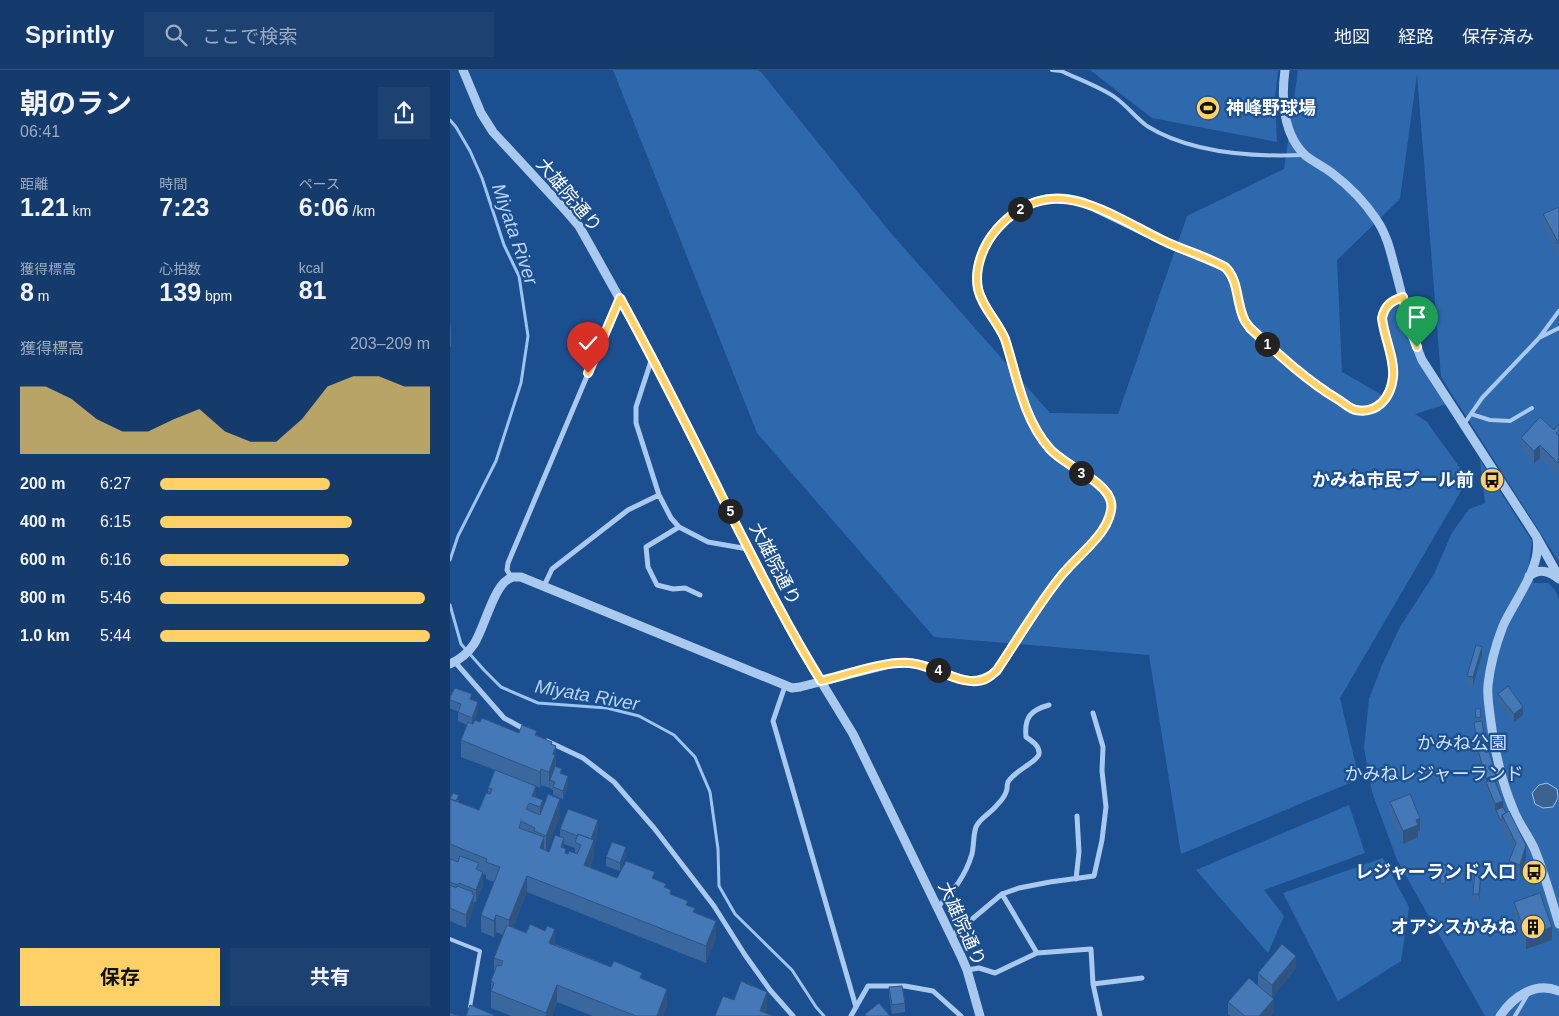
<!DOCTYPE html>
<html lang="ja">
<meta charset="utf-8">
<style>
body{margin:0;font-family:Helvetica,"Noto Sans JP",sans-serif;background:#1d4271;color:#f1f3f6;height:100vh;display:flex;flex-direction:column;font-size:19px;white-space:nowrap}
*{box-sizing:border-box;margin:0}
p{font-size:16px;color:#9dadc1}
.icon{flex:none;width:28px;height:28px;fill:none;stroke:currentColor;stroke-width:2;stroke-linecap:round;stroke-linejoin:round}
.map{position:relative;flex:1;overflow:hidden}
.drawer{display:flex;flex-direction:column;background:#143b6b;width:450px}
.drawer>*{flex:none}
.pin{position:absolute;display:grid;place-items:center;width:42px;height:42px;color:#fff;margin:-51px -21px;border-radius:50% 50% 50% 0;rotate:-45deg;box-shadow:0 0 5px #0007}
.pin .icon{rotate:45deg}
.km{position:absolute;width:25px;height:25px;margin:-12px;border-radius:50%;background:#222;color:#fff;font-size:14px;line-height:25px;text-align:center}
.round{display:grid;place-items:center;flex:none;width:52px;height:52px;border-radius:0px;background:#1d4271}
.summary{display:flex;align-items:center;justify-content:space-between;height:85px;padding:0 20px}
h1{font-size:28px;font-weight:700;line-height:38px}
.metrics{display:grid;grid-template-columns:repeat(3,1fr);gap:8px;height:85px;padding:5px 20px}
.metrics div{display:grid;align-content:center}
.metrics b{font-size:25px;font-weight:700}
.metrics small{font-size:14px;font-weight:400}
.metrics p{font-size:14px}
.chart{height:140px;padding:10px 20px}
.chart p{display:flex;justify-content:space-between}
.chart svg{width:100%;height:90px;margin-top:5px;fill:#ffd166;opacity:.7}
.cta{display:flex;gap:10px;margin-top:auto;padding:10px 20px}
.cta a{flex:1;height:58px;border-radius:0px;background:#ffd166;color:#111;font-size:20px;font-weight:700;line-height:58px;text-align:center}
.cta a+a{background:#1d4271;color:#f1f3f6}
ul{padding:0 20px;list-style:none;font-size:16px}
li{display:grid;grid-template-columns:80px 60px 1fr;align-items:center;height:38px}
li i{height:12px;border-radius:6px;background:#ffd166}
header{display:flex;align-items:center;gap:30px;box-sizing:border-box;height:70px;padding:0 25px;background:#143b6b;border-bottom:1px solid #33557e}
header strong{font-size:24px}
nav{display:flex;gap:28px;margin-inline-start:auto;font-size:18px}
.search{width:350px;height:45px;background:#1d4271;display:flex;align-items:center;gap:12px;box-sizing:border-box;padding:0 18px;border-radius:0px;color:#9dadc1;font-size:19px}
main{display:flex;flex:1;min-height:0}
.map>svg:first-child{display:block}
.green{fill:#2e69ad}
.water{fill:#3c6290;stroke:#9cc4f0}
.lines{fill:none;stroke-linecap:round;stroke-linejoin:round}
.stream{stroke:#9cc4f0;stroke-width:3}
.service{stroke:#a9c9ee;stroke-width:4}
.minor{stroke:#a9c9ee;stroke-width:5}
.tertiary{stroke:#a9c9ee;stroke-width:9}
.wall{fill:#3a679d;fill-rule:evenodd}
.shaded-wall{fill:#305480}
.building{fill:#4478b7;stroke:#305480}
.route-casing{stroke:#fff;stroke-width:10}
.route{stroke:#ffd166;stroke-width:6}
.labels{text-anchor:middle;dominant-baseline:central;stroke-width:4.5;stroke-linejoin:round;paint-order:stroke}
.poi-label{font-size:18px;font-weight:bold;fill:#fff;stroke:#1b4f8f;text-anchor:end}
.street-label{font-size:18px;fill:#fff;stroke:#1b4f8f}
.park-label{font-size:18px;fill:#cfe3fa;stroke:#1b4f8f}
.water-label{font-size:19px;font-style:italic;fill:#b5d3f5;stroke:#1b4f8f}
</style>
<header>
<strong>Sprintly</strong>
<div class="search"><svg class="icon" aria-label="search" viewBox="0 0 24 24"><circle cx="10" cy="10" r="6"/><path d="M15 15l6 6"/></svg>ここで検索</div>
<nav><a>地図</a><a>経路</a><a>保存済み</a></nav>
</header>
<main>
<section class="drawer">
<div class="summary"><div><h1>朝のラン</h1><p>06:41</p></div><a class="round"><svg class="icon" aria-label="share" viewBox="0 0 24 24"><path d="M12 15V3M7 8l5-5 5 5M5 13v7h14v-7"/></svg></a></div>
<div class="metrics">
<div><p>距離</p><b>1.21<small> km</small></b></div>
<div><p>時間</p><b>7:23</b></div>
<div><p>ペース</p><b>6:06<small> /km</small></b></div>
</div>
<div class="metrics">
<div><p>獲得標高</p><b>8<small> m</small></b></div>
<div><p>心拍数</p><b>139<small> bpm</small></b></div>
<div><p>kcal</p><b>81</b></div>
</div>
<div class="chart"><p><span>獲得標高</span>203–209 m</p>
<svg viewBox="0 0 160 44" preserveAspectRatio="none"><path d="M0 44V11L10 11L20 17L30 27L40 33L50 33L60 27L70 22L80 33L90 38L100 38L110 27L120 11L130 6L140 6L150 11L160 11V44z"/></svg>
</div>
<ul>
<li><b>200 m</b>6:27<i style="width:63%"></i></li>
<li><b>400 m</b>6:15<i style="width:71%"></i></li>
<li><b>600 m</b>6:16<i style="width:70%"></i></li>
<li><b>800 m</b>5:46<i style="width:98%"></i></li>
<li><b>1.0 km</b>5:44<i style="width:100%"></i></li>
</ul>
<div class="cta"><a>保存</a><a>共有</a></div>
</section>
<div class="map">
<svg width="1109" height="946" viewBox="0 0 1109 946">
<rect width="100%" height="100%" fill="#1b4f8f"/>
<path class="green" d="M163,0H307L311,2L439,161L600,343L668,344L737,146L834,99L848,0H1109V492L991,307L967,4L950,129L887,190L892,302L941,330L937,327L941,318L934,239L953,227L966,275L1000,333L965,344L977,352L1018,409L890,628L909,709L731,784L699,585L484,567L307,363Z
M640,0H828L825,29L827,72L702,48Z
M1030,390L1082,471L1079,494L1084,513H1098L1105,520L1109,529V946H1035L947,790L922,722L914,678L919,629L932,595L950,557L984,504L1001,465L1006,457L1019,439L1035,433Z
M899,735L915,783L814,820L834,846L818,883L746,800Z
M933,788L959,837L951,891L888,931L833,823Z"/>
<path class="water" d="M1097,713L1107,719L1108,728L1103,737L1093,738L1085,734L1082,723L1089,715Z"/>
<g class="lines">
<path class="stream" d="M0,50L6,57L20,81L32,108L54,175L69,206L78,266L71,313L46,391L8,466L0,490
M0,535L11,574L34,600L51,617L88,633L157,638L189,646L224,665L245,687L260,722L268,779L269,816L285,844L342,900L366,937L374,946"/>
<path class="service" d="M602,0L611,1C626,8 653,18 666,28C677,36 686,48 697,56C740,83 804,87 854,85
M1091,267L1109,258
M1021,344L1040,350L1060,351L1082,338
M1014,354L1032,328L1089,268L1109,241
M0,869L30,881L20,937L23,938
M1065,946L1078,924"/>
<path class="minor" d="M202,288L186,337V353L209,425L221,448L229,457L258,472L298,479
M229,457L196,477L198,497L207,515L223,519L235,518L250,525
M61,507L57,500L58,493L170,228
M94,516L102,499L178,440L209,425
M5,592L54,648L76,660
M335,616L323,651L406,937L401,946
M97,671L133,688L164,712L204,758L264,836L295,885L320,920L343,946
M626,809L629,782L627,746
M552,824L587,883
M487,838C504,820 515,807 522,784C524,776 523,765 526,757C530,748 541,743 547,735C551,731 556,724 557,719C557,716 557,714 558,712C564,701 587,692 589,684C590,676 582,671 576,667C574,647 581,640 599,635
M502,866L552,824L569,818L600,812L644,806L652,770L656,737L652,701L653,677L643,643
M517,900L529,898L545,903L587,883L641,879L643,914L692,908
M643,914L650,946
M406,937L418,916H455L483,921L511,946"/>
<path class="tertiary" d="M13,0L31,43L43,62L117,142L129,156L147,188L202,287L305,493L350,577L403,664L511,886L517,900L530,946
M835,0C831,29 833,65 856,86C864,92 874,97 882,103C899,116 914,131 926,149C936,163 940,179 944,195C953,227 959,260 972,290L1086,466L1109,507
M1087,469C1092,497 1064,531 1053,556C1046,574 1040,596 1038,615C1037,625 1039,636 1040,645C1044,678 1051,711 1064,741C1069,754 1078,765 1084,778C1094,802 1101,828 1109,854
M1079,506C1090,498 1099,501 1109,509
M0,594C9,590 18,583 24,574C35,558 44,511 63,507C65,507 68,507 71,507L342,618L350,617L444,593C453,593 463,592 472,595C501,601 517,623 547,601C568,569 587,536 611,506C624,490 641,477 652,461C657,454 663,441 661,432C656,410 614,396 599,378C573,348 567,306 555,269C547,250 528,232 527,211C526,176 555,141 588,131C603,126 619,128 633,132L722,175L775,197C789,210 786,232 794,249C795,252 798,255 800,259C828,284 857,311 889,330C894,333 900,339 906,340C927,344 941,327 943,307C945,289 934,267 932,248C935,235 941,231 953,227
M1050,946C1063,927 1085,911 1109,921"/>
</g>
<path class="wall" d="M1109,137V190L1093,160V144Z
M0,249L1,261V277H0Z
M1109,354V405L1108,406L1090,388L1084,394L1071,380V368L1104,360Z
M1032,585L1023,616L1017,614V606Z
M1048,624L1073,645L1064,652L1048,632Z
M0,627L22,630L28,641L23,654L30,652L69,663L87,665L102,675L106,693L105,696L112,704L118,715L113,729L103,725V720L100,718V717L99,718L91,715L90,718L86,716V727L93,739L110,746L96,781L99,782L110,767V759L148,763L144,775V787L140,798L167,808L205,809L216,817L221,825L238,836L245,843L266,868L256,893L77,822L63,857L192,909L217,936L213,946H143L107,932L102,946H61L41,938V911L44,902V888L53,865L46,862L44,867L31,862V845L44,812L36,809V805L33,804V815L26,832H24V838L16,858L0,851V729L9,730L8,732L29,740L38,723V718L45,700L11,687V670L17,655L8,651V642L0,638ZM114,774L125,778V784H116L114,778Z
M1025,639L1031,647V651L1026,652Z
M1024,652L1034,664L1046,712L1053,737L1076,788L1070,807L1059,804V791L1063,780L1052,757V755H1051L1046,745V742L1036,720V717L1024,675V666H1026Z
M940,732L970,760L968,761V767L953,774L940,745Z
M176,785L170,801L156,796V787Z
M997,799L995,818H990V813Z
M1031,810L1029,833L1023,832V824Z
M1064,832L1102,870L1076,879L1064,844Z
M846,898L822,928L824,942L820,946H780L778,944V932L808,915V903Z
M439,917L455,933V942L442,944L439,926Z"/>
<path class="shaded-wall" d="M1090,375V388L1084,394V381Z
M1032,577V585L1023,616V607Z
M28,632V641L22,656V648Z
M1073,637V645L1064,652V644Z
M106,676L105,702L100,710L99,718V702L103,684Z
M91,699V715L90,718V702Z
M118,706V715L113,729V721Z
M1046,706V714L1036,712V717V708Z
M86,716V732L82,726Z
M110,729V746L96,783V766Z
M93,730V747L90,754V737Z
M1053,731V739L1046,740L1045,742V734Z
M970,748V760L968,761V767L953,774V761L966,750Z
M148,750V763L144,775V787L134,812V795L140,771Z
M94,767V784L90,778Z
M114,768V785L111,777Z
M1076,775V788L1070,807V795Z
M176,777V785L170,801V793Z
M33,802V815L26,832V820Z
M1031,802V810L1029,833V824Z
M77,806V822L59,867V850Z
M23,822L24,838L16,858V845Z
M46,845V862L44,867V851Z
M266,851V868L256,893V876Z
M1102,857V870L1076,879V866Z
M105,859V876L99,873Z
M846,886V898L822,928V915Z
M107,915V932L102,946H96V943Z
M217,919V936L213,946H207Z
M317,922V939L314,946L310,941Z
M824,929V942L820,946H809Z"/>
<path class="building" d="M1109,137V174L1093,144Z
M1090,347L1104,360L1109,354V360L1106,363L1109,366L1108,393L1090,375L1084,381L1071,368Z
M1026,575L1032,577L1023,607L1017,606Z
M1058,616L1073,637L1064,644L1048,624Z
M5,618L22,624L20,629L28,632L22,648L8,642L11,634L0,630V627Z
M1030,638L1031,647L1026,648L1025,639Z
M32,648L69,663L72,655L87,661L85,665L102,672L101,674L106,676L103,684L105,685L99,702L91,699L90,702L11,670L18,652L23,654L25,650L30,652Z
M1032,651L1034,664L1026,666L1024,652Z
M1034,664L1046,706L1036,708L1024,666Z
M105,696L112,699L110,703L118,706L113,721L103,717L105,712L100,710Z
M45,700L86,716L82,726L93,730L90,737L79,733L76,739L90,745L98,724L110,729L96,766L84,761L85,758L71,751L69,758L94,767L90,778L99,782L105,765L114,768L111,777L116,779L115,783L118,784L119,781L127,784L131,775L125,772L128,764L144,770L134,795L167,808L176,791L205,802L202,808L216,814L214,817L221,820L220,824L238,831L236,835L245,838L243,842L266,851L256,876L77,806L59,850L46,845L44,851L31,845L50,797L36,792L37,789L0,774V729L29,740L36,723L40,724L42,719L38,718Z
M1044,709L1053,731L1045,734L1036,712Z
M3,723L9,725L6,731L0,729Z
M960,724L970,748L966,750L968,755L953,761L940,732Z
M1053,737L1056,743L1052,745V750L1051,751L1046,740Z
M118,739L148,750L141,769L128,764V766L110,759Z
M1059,741L1076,775L1070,795L1059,791L1066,773L1052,745Z
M162,772L176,777L170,793L156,787Z
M10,786L29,793L26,799L33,802L26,820L9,813L8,815L0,812V789L8,792Z
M992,795H997L995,814L990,813Z
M1025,801L1031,802L1029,824H1023Z
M0,815L6,818L7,816L23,822L22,824L24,825L16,845L0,838Z
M1090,823L1102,857L1076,866L1064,832Z
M80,854L95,861L97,856L105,859L99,873L161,897L164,891L192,903L190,908L217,919L207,946H186L107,915L96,943L41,921L44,913L41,911L47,895L51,896L53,891L44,888L57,855L76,863Z
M832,874L846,886L822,915L808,903Z
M799,908L824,929L809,946H795L778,932Z
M291,911L317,922L310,941L324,946H265L273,926L284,930Z
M296,912L302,915V916L295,913Z
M452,916L455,933L442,935L439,917Z
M429,933L440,946H416L415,944Z
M20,935L44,945L43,946H16Z
M0,943L8,946H0Z"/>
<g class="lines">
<g class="route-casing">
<path id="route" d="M138,303L170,228C208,298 244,369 279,441C308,498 337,556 371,611C396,605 434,591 459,593C483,594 515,620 537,608C541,606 544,603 547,600C568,569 587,536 611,506C624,490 641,477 652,461C657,454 663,441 661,432C656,410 614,396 599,378C573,348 567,306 555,269C548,252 532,237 528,219C524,198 533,175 547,159C600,99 655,142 712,170C732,180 755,186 775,197C789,210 786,232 794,249C795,252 798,255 800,258C828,284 857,311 889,330C894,333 900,339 906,340C927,344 941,328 943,307C945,289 934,267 932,248C935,235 941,231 953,227L960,258L967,277"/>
</g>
<use href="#route" class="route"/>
</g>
<defs>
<g id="stadium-disc" transform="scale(1.25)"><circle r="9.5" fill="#ffd166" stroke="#1b4f8f"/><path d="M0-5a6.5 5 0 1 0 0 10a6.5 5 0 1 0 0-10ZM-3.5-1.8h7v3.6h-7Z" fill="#111"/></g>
<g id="bus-disc" transform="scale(1.25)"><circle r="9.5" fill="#ffd166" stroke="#1b4f8f"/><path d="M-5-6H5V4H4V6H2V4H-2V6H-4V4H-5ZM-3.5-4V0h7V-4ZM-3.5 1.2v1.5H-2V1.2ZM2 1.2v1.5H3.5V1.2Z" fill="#111"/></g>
<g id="building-disc" transform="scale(1.25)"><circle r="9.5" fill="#ffd166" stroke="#1b4f8f"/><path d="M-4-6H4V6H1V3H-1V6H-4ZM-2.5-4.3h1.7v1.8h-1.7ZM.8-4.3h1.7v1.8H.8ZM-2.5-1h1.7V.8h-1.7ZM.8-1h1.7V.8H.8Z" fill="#111"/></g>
</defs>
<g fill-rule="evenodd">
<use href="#stadium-disc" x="758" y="38"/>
<use href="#bus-disc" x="1042" y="410"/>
<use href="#bus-disc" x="1084" y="802"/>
<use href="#building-disc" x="1083" y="857"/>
</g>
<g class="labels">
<g class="poi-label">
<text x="776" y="38" text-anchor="start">神峰野球場</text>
<text x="1024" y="410">かみね市民プール前</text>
<text x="1066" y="802">レジャーランド入口</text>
<text x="1066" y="857">オアシスかみね</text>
</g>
<g class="street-label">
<text transform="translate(119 125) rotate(50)">大雄院通り</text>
<text transform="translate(325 494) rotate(63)">大雄院通り</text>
<text transform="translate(512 854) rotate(66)">大雄院通り</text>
</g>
<g class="park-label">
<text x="1012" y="673">かみね公園</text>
<text x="984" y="704">かみねレジャーランド</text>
</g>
<g class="water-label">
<text transform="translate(65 164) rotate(71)">Miyata River</text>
<text transform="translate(137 625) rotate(10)">Miyata River</text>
</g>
</g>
</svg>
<div class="pin" style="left:967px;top:277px;background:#1e9e55"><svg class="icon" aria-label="arrive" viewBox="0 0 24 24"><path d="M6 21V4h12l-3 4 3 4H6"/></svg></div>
<div class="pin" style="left:138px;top:303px;background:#d93025"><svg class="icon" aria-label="check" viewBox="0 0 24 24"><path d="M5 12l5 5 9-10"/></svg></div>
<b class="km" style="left:817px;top:274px">1</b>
<b class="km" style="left:570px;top:139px">2</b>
<b class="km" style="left:631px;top:403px">3</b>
<b class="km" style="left:488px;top:600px">4</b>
<b class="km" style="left:280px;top:441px">5</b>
</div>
</main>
